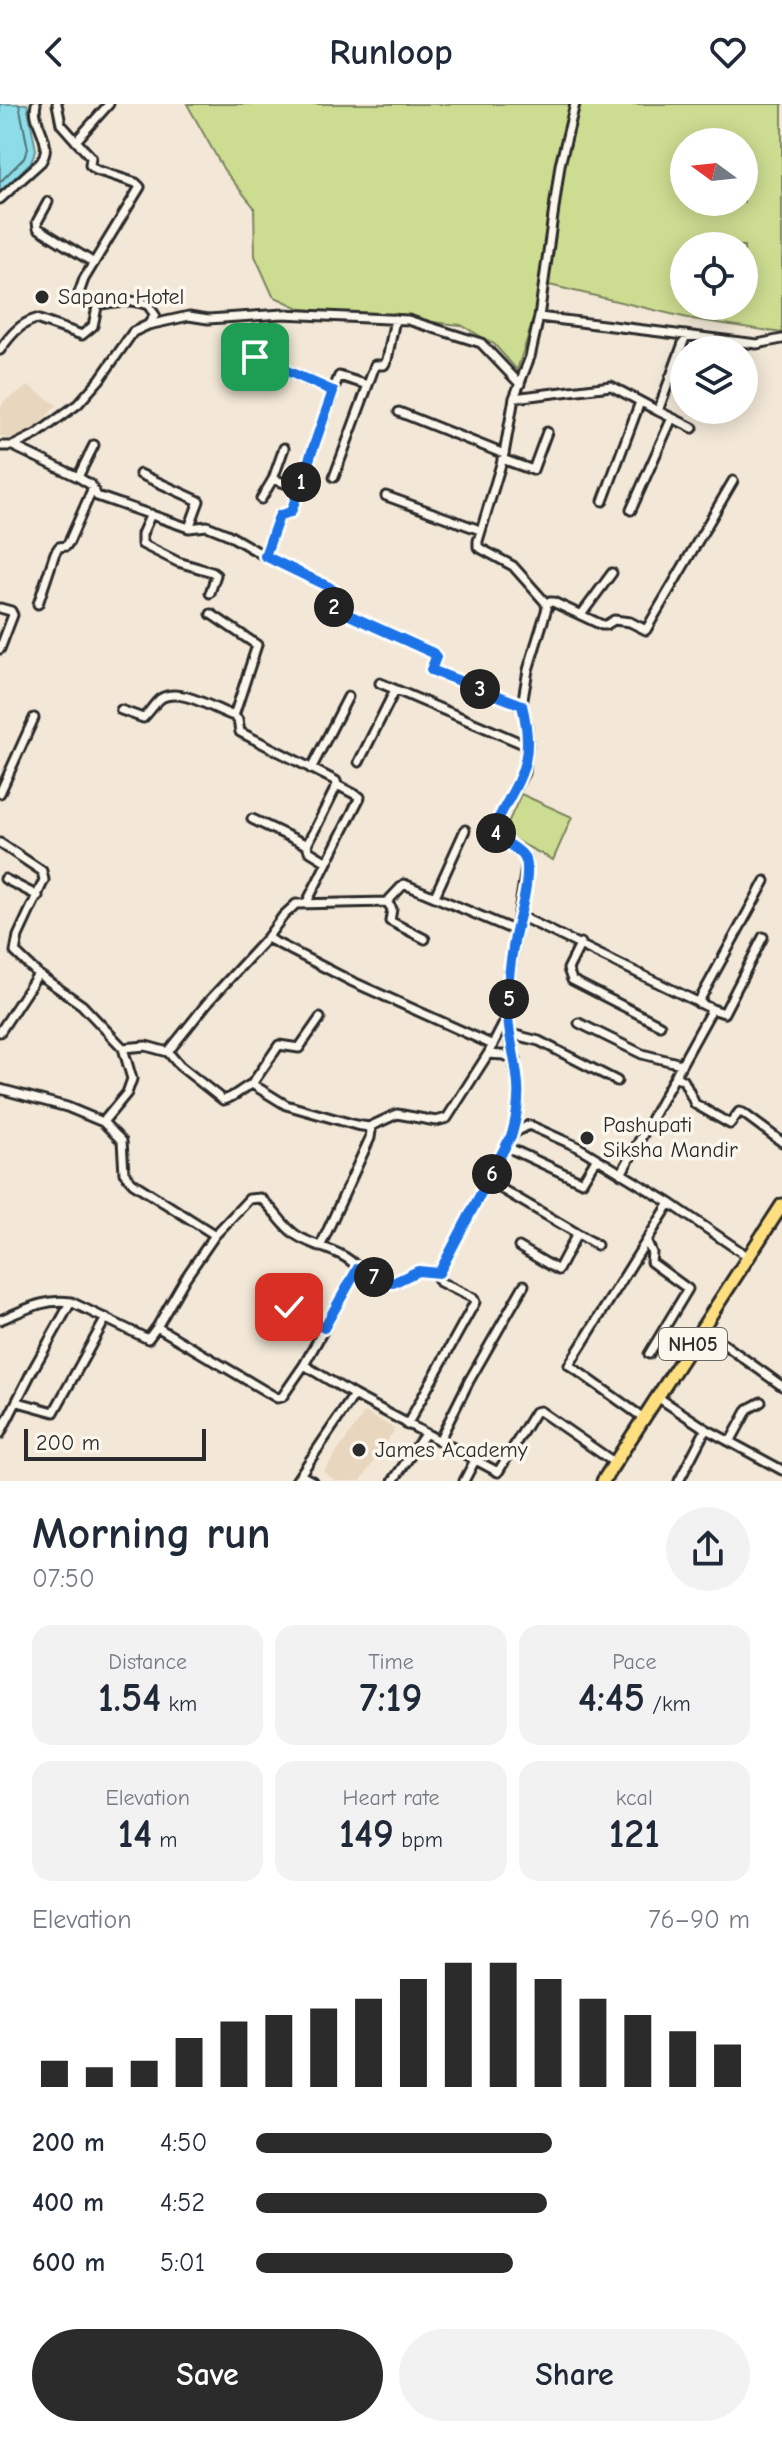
<!DOCTYPE html>
<meta charset="utf-8">
<style>
body{margin:0;font-family:"Comic Neue",sans-serif;background:#f2f2f3;color:#1f2937;height:100vh;display:flex;flex-direction:column;font-size:30px;white-space:nowrap}
*{box-sizing:border-box;margin:0}
p{font-size:26px;color:#747a83}
.icon{flex:none;width:44px;height:44px;fill:none;stroke:currentColor;stroke-width:2;stroke-linecap:round;stroke-linejoin:round}
.map{position:relative;height:1377px;overflow:hidden}
.drawer{display:flex;flex-direction:column;background:#fff;flex:1}
.drawer>*{flex:none}
.needle{width:52px;rotate:285deg}
.buttons{position:absolute;left:670px;top:24px;display:grid;gap:16px}
.buttons a{display:grid;place-items:center;width:88px;height:88px;border-radius:50%;background:#fff;box-shadow:0 4px 20px #0003;font-size:40px}
.scale{position:absolute;left:24px;bottom:20px;width:182px;box-sizing:border-box;padding-left:8px;border:4px solid #2b2b2b;border-top:0;font-size:22px;line-height:28px;white-space:nowrap;color:#2b2b2b;-webkit-text-stroke:6px #fbf7ec;paint-order:stroke}
.pin{position:absolute;display:grid;place-items:center;width:68px;height:68px;color:#fff;margin:-34px;border-radius:16px;box-shadow:0 4px 12px #0006}
.km{position:absolute;width:40px;height:40px;margin:-20px;border-radius:50%;background:#222;color:#fff;font-size:22px;line-height:40px;text-align:center}
.round{display:grid;place-items:center;flex:none;width:84px;height:84px;border-radius:42px;background:#f2f2f3}
.overview{display:flex;align-items:center;justify-content:space-between;height:136px;padding:0 32px}
h1{font-size:44px;font-weight:600;line-height:60px}
.stats{display:grid;grid-template-columns:repeat(3,1fr);gap:12px;height:136px;padding:8px 32px}
.stats div{display:grid;align-content:center;border-radius:20px;background:#f2f2f3;text-align:center}
.stats b{font-size:40px;font-weight:600}
.stats small{font-size:22px;font-weight:400}
.stats p{font-size:22px}
.chart{height:224px;padding:16px 32px}
.chart p{display:flex;justify-content:space-between}
.chart svg{width:100%;height:144px;margin-top:8px;stroke:#2b2b2b;stroke-width:6}
.action{display:flex;gap:16px;margin-top:auto;padding:16px 32px}
.action a{flex:1;height:92px;border-radius:48px;background:#2b2b2b;color:#fff;font-size:32px;font-weight:600;line-height:92px;text-align:center}
.action a+a{background:#f2f2f3;color:#1f2937}
ul{padding:0 32px;list-style:none;font-size:26px}
li{display:grid;grid-template-columns:128px 96px 1fr;align-items:center;height:60px}
li i{height:20px;border-radius:10px;background:#2b2b2b}
header{display:flex;justify-content:space-between;align-items:center;height:104px;padding:0 32px;background:#fff;font-size:36px;font-weight:600}
.map>svg:first-child{display:block}
.built{fill:#e9d6be}
.green{fill:#ccdd91;stroke:#7c845e;stroke-width:2;fill-rule:evenodd}
.water{fill:#8ddde9;stroke:#66969d;stroke-width:2}
.lines{fill:none;stroke-linecap:round;stroke-linejoin:round}
.shore{stroke:#527277;stroke-width:2}
.street-casing{stroke:#2b2b2b;stroke-width:13}
.primary-casing{stroke:#2b2b2b;stroke-width:17}
.street{stroke:#fbf7ec;stroke-width:7}
.primary{stroke:#fedf80;stroke-width:11}
.route-casing{stroke:#fff;stroke-width:16}
.route{stroke:#1a73e8;stroke-width:10}
.poi-dot{fill:#2b2b2b;stroke:#fbf7ec;stroke-width:3}
.labels{text-anchor:middle;dominant-baseline:central;stroke-width:7;stroke-linejoin:round;paint-order:stroke}
.shield{fill:#fbf7ec;stroke:#696865;stroke-width:2}
.shield-label{font-size:20px;font-weight:bold;fill:#2b2b2b}
.poi-label{font-size:22px;fill:#2b2b2b;stroke:#fbf7ec;text-anchor:start}
</style>
<header><svg class="icon" aria-label="back" viewBox="0 0 24 24"><path d="M15 5l-7 7 7 7"/></svg>Runloop<svg class="icon" aria-label="heart" viewBox="0 0 24 24"><path d="M12 20l-8-8c-3-5 5-10 8-4 3-6 11-1 8 4z"/></svg></header>
<div class="map">
<svg width="782" height="1377" viewBox="0 0 782 1377">
<rect width="100%" height="100%" fill="#f3e8d7"/>
<filter id="ink" filterUnits="userSpaceOnUse"><feTurbulence type="fractalNoise" baseFrequency=".0125" numOctaves="2"/><feDisplacementMap in="SourceGraphic" scale="16" xChannelSelector="R" yChannelSelector="G"/><feConvolveMatrix kernelMatrix="1 2 1 2 8 2 1 2 1" color-interpolation-filters="sRGB"/></filter>
<g filter="url(#ink)">
<path class="built" d="M29,282L57,301L38,321L18,336L0,332V306L4,297Z
M365,1308L395,1325L361,1377H336L323,1368Z"/>
<path class="green" d="M187,0H782V229L692,215L545,180L517,266L494,240L461,221L301,205L273,192L255,152L254,103L224,66ZM684,38H744V98H684ZM684,142H744V202H684Z
M521,690L572,713L553,756L503,730Z"/>
<path class="water" d="M0,0H27L36,46L31,58L0,88Z"/>
<g class="lines">
<path class="shore" d="M0,78L24,54L28,45L19,0"/>
<g class="street-casing">
<path id="street" d="M57,0L61,20L76,37
M109,0L76,37L91,53L90,61L96,66L136,79L140,83L84,175L79,189C93,209 108,196 128,197C135,197 142,199 148,201L155,211L148,221
M0,95L41,58C55,37 31,20 36,0
M48,98L37,118L38,124L94,159
M539,213L757,240L782,235
M686,231L658,307L693,324
M0,246C9,233 20,219 36,215L82,231L93,222L97,203
M255,253L333,287L339,272L368,281L375,261H384L387,256L395,215
M670,273L684,278
M514,294L611,282L658,307
M399,308L504,350
M0,342H13L37,330L78,300L100,275L133,228L148,221L189,212L208,215L283,210L408,216L481,239L520,280
M13,342L78,373L91,381L97,392L189,424L207,422L227,430L265,452L329,483L333,486L332,500L338,506L433,549L436,553L431,566L522,601
M502,355L533,366L547,328
M140,370L199,397L189,424
M78,373L94,341
M334,373L368,281
M273,375L299,384
M386,392L480,426
M261,395L273,375L284,344
M603,397L640,298
M631,406L672,314
M151,410L142,430V440L178,458L212,468L216,471L210,489
M265,452L278,415L280,411L291,408L333,287
M545,498H553L602,521H606L614,516L630,518L646,526L733,377
M38,500L55,449L59,443L66,442L69,438L92,386
M0,504L11,507L13,511L0,545
M211,510L257,541L234,612
M581,511L612,469
M380,579L528,642
M121,606L143,614C149,609 153,601 160,595C180,582 213,605 234,612L238,616L240,628L336,677L337,681L360,693L307,798
M359,658L395,586
M311,665L348,593
M0,689L34,614
M252,715L307,741
M0,739L42,767L44,776L18,832L15,848L38,870L82,901L123,944L146,942L168,948L180,962L223,996C234,994 241,985 252,980L286,1001L356,1021L369,1023L397,1010L436,1017L447,1014L488,950L507,913
M327,758L309,747L307,741L337,681
M5,775L38,792
M435,792L465,726
M387,798L392,805L390,817L425,835
M520,812L712,905L621,1070
M267,834L351,877L493,941
M581,839L568,865L572,876L660,921
M698,899L765,777
M712,905L724,909L763,833
M579,919L642,950L681,960
M0,928L38,870
M511,930L539,937L617,977
M168,948L208,898L267,834L283,812L296,800L387,798L404,780L516,827L527,757C519,742 497,739 495,721L524,669L528,642L527,622L522,601L528,566L547,504L545,498L513,462L478,443V437L504,350L514,294L530,253L539,213L560,61L575,0
M488,950L503,951L516,955
M675,972L684,977L695,1000L730,1020L739,1008L743,1009L782,1038
M252,980L279,941L299,944L320,914
M0,985L67,1003L103,1018L127,989L132,975L123,944
M103,1018L122,1037L124,1069L133,1079L215,1131
M512,1030C527,979 511,962 507,914C505,886 513,855 516,827
M507,1043L582,1078L596,1055
M488,1077L597,1141
M260,1094C275,1105 280,1120 296,1131C315,1144 342,1145 358,1164L304,1261L282,1293L277,1294L157,1223L186,1173L215,1131L249,1095Z
M647,1138L652,1149L651,1158L688,1185L649,1250
M320,1143L370,1034L371,1027L369,1023
M519,1143L558,1166L577,1130
M358,1164L383,1178L393,1179L418,1167L439,1169L512,1030L529,1021L578,1043L670,1099L747,1152
M272,1191L324,1224
M0,1216C25,1206 44,1194 71,1198
M703,1225L782,1282
M354,1291L498,1368L535,1308L540,1307L615,1359
M659,1294L706,1325L782,1366
M18,1298L54,1308L106,1214
M645,1315L569,1261L670,1099
M407,1321L475,1198L473,1194L440,1178L436,1170
M0,1330L31,1269L71,1198L148,1235L157,1223
M439,1337L469,1277L524,1181
M730,1338L748,1305L761,1298
M301,1371L312,1377
M296,1377L354,1291L304,1261
M393,1377L425,1330
M464,1377L474,1358
M679,1377L706,1325"/>
</g>
<g class="primary-casing">
<path id="primary" d="M603,1377L782,1101"/>
</g>
<use href="#street" class="street"/>
<use href="#primary" class="primary"/>
</g>
</g>
<g class="lines" filter="url(#ink)">
<g class="route-casing">
<path id="route" d="M255,253L333,287L291,408L280,411L278,415L265,452L329,483L333,486L332,500L338,506L433,549L436,553L431,566L522,601C536,659 520,672 495,721C496,741 526,742 527,762C528,781 522,804 517,823C512,845 505,892 508,915C513,962 526,980 512,1030L439,1169L418,1167L393,1179L383,1178L358,1164L324,1224L289,1203"/>
</g>
<use href="#route" class="route"/>
</g>
<g class="poi-dot">
<circle cx="42" cy="193" r="8"/>
<circle cx="587" cy="1034" r="8"/>
<circle cx="359" cy="1346" r="8"/>
</g>
<g class="labels">
<rect class="shield" x="659" y="1224" width="68" height="32" rx="6"/>
<g class="shield-label">
<text x="693" y="1240">NH05</text>
</g>
<g class="poi-label">
<text x="58" y="193">Sapana Hotel</text>
<text x="603" y="1021">Pashupati<tspan x="603" dy="25">Siksha Mandir</tspan></text>
<text x="375" y="1346">James Academy</text>
</g>
</g>
</svg>
<div class="buttons">
<a><svg class="needle" viewBox="-14 -14 28 28"><path d="M0-13l5 13h-10z" fill="#e53935"/><path d="M0 13l5-13h-10z" fill="#747a83"/></svg></a>
<a><svg class="icon" aria-label="locate" viewBox="0 0 24 24"><circle cx="12" cy="12" r="6"/><path d="M12 2v4M12 18v4M2 12h4M18 12h4"/></svg></a>
<a><svg class="icon" aria-label="layers" viewBox="0 0 24 24"><path d="M12 4l9 5-9 5-9-5zM3 14l9 5 9-5"/></svg></a>
</div>
<div class="scale">200 m</div>
<div class="pin" style="left:255px;top:253px;background:#1e9e55"><svg class="icon" aria-label="arrive" viewBox="0 0 24 24"><path d="M6 21V4h12l-3 4 3 4H6"/></svg></div>
<div class="pin" style="left:289px;top:1203px;background:#d93025"><svg class="icon" aria-label="check" viewBox="0 0 24 24"><path d="M5 12l5 5 9-10"/></svg></div>
<b class="km" style="left:301px;top:378px">1</b>
<b class="km" style="left:334px;top:503px">2</b>
<b class="km" style="left:480px;top:585px">3</b>
<b class="km" style="left:496px;top:729px">4</b>
<b class="km" style="left:509px;top:895px">5</b>
<b class="km" style="left:492px;top:1070px">6</b>
<b class="km" style="left:374px;top:1173px">7</b>
</div>
<section class="drawer">
<div class="overview"><div><h1>Morning run</h1><p>07:50</p></div><a class="round"><svg class="icon" aria-label="share" viewBox="0 0 24 24"><path d="M12 15V3M7 8l5-5 5 5M5 13v7h14v-7"/></svg></a></div>
<div class="stats">
<div><p>Distance</p><b>1.54<small> km</small></b></div>
<div><p>Time</p><b>7:19</b></div>
<div><p>Pace</p><b>4:45<small> /km</small></b></div>
</div>
<div class="stats">
<div><p>Elevation</p><b>14<small> m</small></b></div>
<div><p>Heart rate</p><b>149<small> bpm</small></b></div>
<div><p>kcal</p><b>121</b></div>
</div>
<div class="chart"><p><span>Elevation</span>76–90 m</p>
<svg viewBox="0 0 160 44" preserveAspectRatio="none"><path d="M5 44V36M15 44V38M25 44V36M35 44V29M45 44V24M55 44V22M65 44V20M75 44V17M85 44V11M95 44V6M105 44V6M115 44V11M125 44V17M135 44V22M145 44V27M155 44V31"/></svg>
</div>
<ul>
<li><b>200 m</b>4:50<i style="width:60%"></i></li>
<li><b>400 m</b>4:52<i style="width:59%"></i></li>
<li><b>600 m</b>5:01<i style="width:52%"></i></li>
</ul>
<div class="action"><a>Save</a><a>Share</a></div>
</section>
